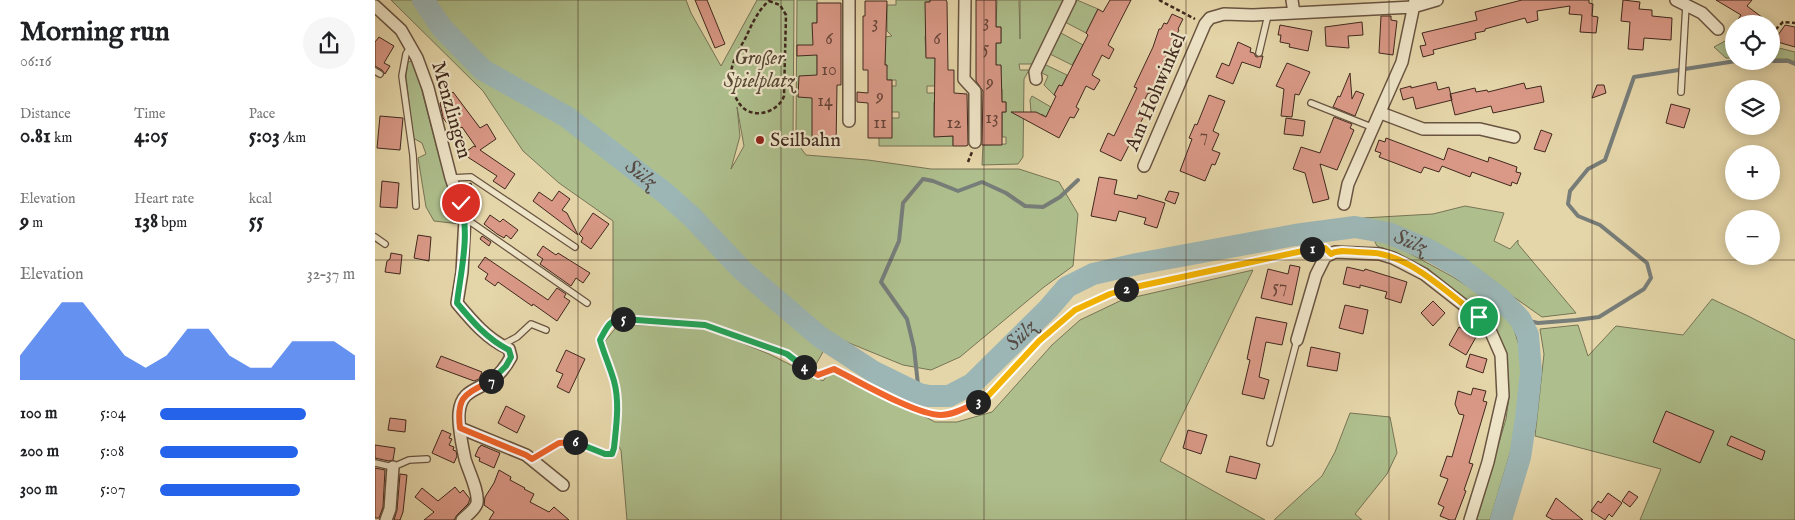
<!DOCTYPE html>
<meta charset="utf-8">
<style>
body{margin:0;font-family:"IM FELL English",serif;background:#f6f6f6;color:#202124;height:100vh;display:flex;flex-direction:column;font-size:19px;white-space:nowrap}
*{box-sizing:border-box;margin:0}
p{font-size:16px;color:#757577}
.icon{flex:none;width:28px;height:28px;fill:none;stroke:currentColor;stroke-width:2;stroke-linecap:round;stroke-linejoin:round}
.map{position:relative;flex:1;overflow:hidden}
.drawer{display:flex;flex-direction:column;background:#fff;width:375px}
.drawer>*{flex:none}
.buttons{position:absolute;left:1350px;top:15px;display:grid;gap:10px}
.buttons a{display:grid;place-items:center;width:55px;height:55px;border-radius:50%;background:#fff;box-shadow:0 2px 12px #0003;font-size:25px}
.pin{position:absolute;display:grid;place-items:center;width:42px;height:42px;color:#fff;margin:-21px;border:2px solid #fff;border-radius:50%;box-shadow:0 1px 5px #0007}
.km{position:absolute;width:25px;height:25px;margin:-12px;border-radius:50%;background:#222;color:#fff;font-size:14px;line-height:25px;text-align:center}
.round{display:grid;place-items:center;flex:none;width:52px;height:52px;border-radius:26px;background:#f6f6f6}
.summary{display:flex;align-items:center;justify-content:space-between;height:85px;padding:0 20px}
h1{font-size:28px;font-weight:700;line-height:38px}
.figures{display:grid;grid-template-columns:repeat(3,1fr);gap:8px;height:85px;padding:5px 20px}
.figures div{display:grid;align-content:center}
.figures b{font-size:21px;font-weight:700}
.figures small{font-size:14px;font-weight:400}
.figures p{font-size:14px}
.chart{height:140px;padding:10px 20px}
.chart p{display:flex;justify-content:space-between}
.chart svg{width:100%;height:90px;margin-top:5px;fill:#2563eb;opacity:.7}
ul{padding:0 20px;list-style:none;font-size:16px}
li{display:grid;grid-template-columns:80px 60px 1fr;align-items:center;height:38px}
li i{height:12px;border-radius:6px;background:#2563eb}
main{display:flex;flex:1;min-height:0}
.map>svg:first-child{display:block}
.green{fill:#aebf8d;stroke:#777456;fill-rule:evenodd}
.lines{fill:none;stroke-linecap:round;stroke-linejoin:round}
.stream{stroke:#777d79;stroke-width:4}
.river{stroke:#9cb6b5;stroke-width:22}
.building{fill:#da9987;stroke:#40281e}
.lane-casing{stroke:#695441;stroke-width:8}
.street-casing{stroke:#695441;stroke-width:14}
.path{stroke:#40281e;stroke-width:2.5;stroke-dasharray:4 2.5;stroke-linecap:butt}
.lane{stroke:#eee4c7;stroke-width:5.5}
.street{stroke:#eee4c7;stroke-width:11}
.split-1-casing{stroke:#fff;stroke-width:10}
.split-2-casing{stroke:#fff;stroke-width:10}
.split-3-casing{stroke:#fff;stroke-width:10}
.split-4-casing{stroke:#fff;stroke-width:10}
.split-5-casing{stroke:#fff;stroke-width:10}
.split-6-casing{stroke:#fff;stroke-width:10}
.split-7-casing{stroke:#fff;stroke-width:10}
.split-8-casing{stroke:#fff;stroke-width:10}
.split-1{stroke:#f5b400;stroke-width:6}
.split-2{stroke:#f5b400;stroke-width:6}
.split-3{stroke:#f5b400;stroke-width:6}
.split-4{stroke:#f0652b;stroke-width:6}
.split-5{stroke:#22a559;stroke-width:6}
.split-6{stroke:#22a559;stroke-width:6}
.split-7{stroke:#f0652b;stroke-width:6}
.split-8{stroke:#22a559;stroke-width:6}
.grid{fill:none;stroke:#40281e;stroke-width:1;stroke-opacity:0.55}
.poi-dot{fill:#8f2418;stroke:#eee4c7;stroke-width:2}
.labels{text-anchor:middle;dominant-baseline:central;stroke-width:4.5;stroke-linejoin:round;paint-order:stroke}
.number-label{font-size:18px;fill:#664438}
.park-label{font-size:20px;font-style:italic;fill:#564634;stroke:#eee4c7}
.street-label{font-size:20px;fill:#40281e;stroke:#eee4c7}
.poi-label{font-size:20px;fill:#40281e;stroke:#eee4c7;text-anchor:start}
.water-label{font-size:21px;font-style:italic;fill:#574c44;stroke:#eee4c7}
</style>
<main>
<section class="drawer">
<div class="summary"><div><h1>Morning run</h1><p>06:16</p></div><a class="round"><svg class="icon" aria-label="share" viewBox="0 0 24 24"><path d="M12 15V3M7 8l5-5 5 5M5 13v7h14v-7"/></svg></a></div>
<div class="figures">
<div><p>Distance</p><b>0.81<small> km</small></b></div>
<div><p>Time</p><b>4:05</b></div>
<div><p>Pace</p><b>5:03<small> /km</small></b></div>
</div>
<div class="figures">
<div><p>Elevation</p><b>9<small> m</small></b></div>
<div><p>Heart rate</p><b>138<small> bpm</small></b></div>
<div><p>kcal</p><b>55</b></div>
</div>
<div class="chart"><p><span>Elevation</span>32–37 m</p>
<svg viewBox="0 0 160 44" preserveAspectRatio="none"><path d="M0 44V32L10 19L20 6L30 6L40 19L50 32L60 38L70 32L80 19L90 19L100 32L110 38L120 38L130 25L140 25L150 25L160 32V44z"/></svg>
</div>
<ul>
<li><b>100 m</b>5:04<i style="width:75%"></i></li>
<li><b>200 m</b>5:08<i style="width:71%"></i></li>
<li><b>300 m</b>5:07<i style="width:72%"></i></li>
</ul>
</section>
<div class="map">
<svg width="1420" height="520" viewBox="0 0 1420 520">
<rect width="100%" height="100%" fill="#e5d6a9"/>
<filter id="stains"><feTurbulence type="fractalNoise" baseFrequency=".004" numOctaves="4"/><feColorMatrix values="0 0 0 0 .2 0 0 0 0 .09 0 0 0 0 .02 0 0 0 .5 -.17"/></filter>
<radialGradient id="worn" r=".72"><stop offset=".6" stop-color="#630" stop-opacity="0"/><stop offset="1" stop-color="#630" stop-opacity=".3"/></radialGradient>
<path class="green" d="M16,0H311L316,13L346,66L382,0H419L418,139L408,142L419,139L431,155L493,160L556,169H644L684,182L703,214L698,266L669,287L585,357L556,370L528,365L462,338L449,350L439,368L397,344L331,323L238,315V221L184,183L148,151L108,91ZM362,107L369,146L356,169L365,136Z
M422,0H442V23H438V34H442V85L437,146H425L422,141L421,136Z
M521,0H555V2H551L560,36H550L551,57L560,58V86H552V93H577L578,102H559V136H578V146H504V138L517,118H524V112H503L517,86H521V80H510L512,65H510V37L517,36L512,31V5H521Z
M622,0H644L645,39V0H689L658,64H644L645,70H654L649,79L648,157L643,164L607,165L608,145L631,144V137H627V112H631V102H627V89L625,88L626,66L621,65V43H626V27H621Z
M702,0L723,9L711,33L690,22Z
M686,33L708,45L697,65L675,54Z
M1352,40L1359,42V58H1351L1339,47Z
M1396,46L1420,52V62L1413,59H1396Z
M39,60L65,160L85,224L59,221L51,207L43,158L51,154L47,143L38,138L31,76L33,62Z
M669,64L692,75L687,86L684,85L679,95L669,85L673,76L665,72Z
M657,96L676,107L671,117L667,114L665,117L656,112L655,100Z
M1090,206L1129,213L1119,241L1135,249L1143,240V244L1201,313L1167,317L1085,259L1039,233L992,226L988,218L1058,214Z
M998,238L1027,249L1078,277L1111,298L1136,320L1147,355L1146,393L1136,450L1115,520H1101L1131,419L1134,397L1130,351L1051,269L1023,254L1002,246Z
M878,270L785,461L890,520H252L246,450L243,446L245,410L242,381L230,341L244,324L330,328L394,354L448,381L458,368L560,422H582L617,412L677,345L705,320L747,300Z
M1337,299L1373,316L1420,340V520H1265L1286,469L1160,436L1169,354L1165,329L1203,325L1213,356L1241,326L1308,335Z
M975,413L1015,417L1022,453L1012,474L980,514L987,520H899L947,476L960,452Z"/>
<g class="lines">
<path class="stream" d="M1385,61H1413L1420,64
M1145,319L1163,323L1201,320L1224,317L1269,289L1276,278L1272,263L1225,225L1203,216L1193,204L1195,191L1213,169L1230,160L1259,77L1361,61
M544,394L539,348L532,319L506,282L524,241L528,203L548,179L558,181L583,191L607,182L631,193L650,206L668,207L685,197L703,180"/>
<path class="river" id="s1" d="M48,0L67,28L108,70L192,117L290,193L317,217L367,270L445,337L499,372L544,394L554,396H574L597,384L673,309L692,287L718,274L762,264L920,235L980,227L1013,233L1054,250L1084,267L1125,298L1145,319L1153,335L1156,372L1151,418L1145,457L1126,520"/>
</g>
<path class="building" d="M320,0H332L350,44L340,48Z
M555,0H571L572,2L573,70H579V93L592,94L593,145L591,146H578V136L559,137L560,58H551L550,2H555Z
M601,0H621V27H626V43H621V65H626L627,102H631V112H627V145H607L608,91L601,81Z
M735,0H756L733,45L739,49L734,59L727,55L717,75L725,80L719,90L711,86L701,107L704,109L699,118L695,117L684,138L636,112H661L671,117L681,96L679,95L684,85L687,86L713,35L711,33L723,9L728,12Z
M1147,0H1214V3L1218,4L1217,16L1223,17L1221,33L1205,32L1207,15L1194,14L1195,6L1162,11L1163,20L1152,23L1150,18L1110,29V31L1100,33L1101,39L1058,50L1059,54L1048,57L1045,46L1051,45L1047,33L1102,20L1100,12Z
M1248,0L1265,2L1264,9L1277,10V16L1297,18L1296,40L1269,38L1268,50L1253,49L1255,22L1246,21Z
M1341,0H1377L1372,6L1396,24H1360L1366,15Z
M490,1H512L510,65H512V80H517V138H493V103L482,102V92L493,93V70H488V16H490Z
M442,3H466V85H462L461,146H437V98L423,97L424,76L442,75V55L422,56V45H438L437,23H442Z
M797,14L808,19L803,29L804,30L788,62L792,63L777,95L773,93L764,111L770,114L746,161L725,151L733,133L739,136L762,88L759,87L778,47L784,29H786L789,23L792,24Z
M1006,16H1016V20L1022,21L1018,55L1004,53Z
M987,22L988,35L973,36L974,48L951,46L950,27Z
M905,25L937,31L933,51L914,47L915,44L905,42L906,35H903Z
M1410,25L1420,27V47L1399,41Z
M4,37L19,46L9,63L15,66L10,74L7,70L0,66V42Z
M863,42L876,48L875,52L879,53L881,57L888,56L885,68L867,62L858,84L841,77L847,63L854,66Z
M912,63L935,72L924,95L920,94L917,117L906,116L909,89L901,86Z
M975,73L977,99L981,91L989,94L980,116L958,107L963,96L965,97Z
M1061,82L1063,90L1074,87L1077,100L1041,109L1038,97L1028,100L1025,89L1036,86V88Z
M1149,83L1151,89L1166,86L1169,102L1118,113L1116,106L1080,115L1075,94L1100,88L1101,92L1112,90L1113,92Z
M1222,85H1229L1231,93L1217,98Z
M78,92L105,128L112,124L121,139L105,150L140,174L130,189L118,181L122,176L88,154L99,146L101,147L87,127L84,129L80,124L76,128L68,118L65,103Z
M834,95L850,101L838,131L844,134L837,150L845,153L840,165L837,164L830,181L805,171L817,139L814,138L820,124L822,125Z
M1296,104L1315,109L1309,128L1291,123Z
M5,116L28,118L25,150L2,148Z
M959,117L977,124L975,128L979,130L962,170L945,164L954,199L938,203L930,173L918,169L926,147L945,153Z
M911,118L930,121L928,136L909,134Z
M1166,130L1177,134L1170,152L1159,149Z
M1011,138L1069,160L1073,148L1113,162L1114,157L1142,167L1141,172L1146,173L1142,184L1137,182L1136,186L1097,172L1095,177L1067,166L1064,172L1049,167L1046,173L1004,157L1006,153L1000,151L1004,140L1010,142Z
M724,177L742,180L739,194L762,199L763,195L790,203L782,228L769,224L771,218L744,211L741,221L716,216Z
M7,181L24,183L22,208L5,207Z
M96,183L100,195L91,198L87,186Z
M184,191L195,199L187,210L192,213L203,235L158,201L164,192L177,201Z
M794,191L804,193L800,204L790,200Z
M218,213L234,224L216,249L206,242L208,238L204,234Z
M115,215L125,222L128,219L143,230L136,239L131,235L129,238L122,234L109,224Z
M43,235L56,237L54,261L39,258Z
M107,236L116,242L114,246L105,239Z
M168,246L181,255L183,253L215,273L208,283L201,278L196,286L165,264L168,259L162,255Z
M16,253L27,255L25,274L10,272L12,261L15,259Z
M110,257L173,300L182,288L191,294L189,297L195,301L182,321L158,304L157,306L123,282L120,286L110,279L113,274L103,267Z
M915,265L925,267L917,305L886,298L893,269L913,274Z
M972,267L989,271L990,269L1032,282L1026,303L1010,298L1012,292L985,285V288L968,284Z
M1058,301L1070,313L1058,326L1046,313Z
M970,305L993,310L988,334L964,328Z
M881,317L912,323L907,345L891,342L884,377L894,380L889,399L867,394L875,360L872,359Z
M1084,327L1101,337L1091,355L1074,345Z
M936,347L965,353L962,371L932,366Z
M191,350L210,359L194,393L182,387L188,374L181,371Z
M1095,354L1112,359L1108,373L1091,367Z
M66,356L107,372L104,379L99,381L61,367Z
M1098,388L1111,391L1108,401L1112,402L1094,463L1098,464L1089,490L1091,491L1080,520H1075L1065,516L1069,507L1063,504L1073,479L1065,476L1072,456L1077,457L1089,415L1084,414L1080,404L1083,391L1096,395Z
M131,406L150,416L142,433L123,423Z
M1291,411L1339,431L1325,463L1278,442Z
M15,418L31,420L30,432L13,430Z
M67,430L76,434L74,438L77,439L74,445L79,447L78,450L81,451L82,456L79,463L57,453Z
M813,430L832,435L826,454L808,448Z
M1356,436L1390,451L1387,460L1352,445Z
M0,445L20,448L18,460L14,461L0,458Z
M106,445L125,453L119,468L104,461L105,458L100,456L104,447H105Z
M855,456L885,464L881,479L851,472Z
M0,468L10,470L8,507L4,518H0Z
M124,470L136,477L135,480L150,488L149,489L159,494L155,502L174,512L179,507L194,520H114L119,512L109,505L110,497L119,483Z
M25,474L32,475L28,512L25,520H19L22,510Z
M80,487L85,493L88,490L95,499L93,504L82,515L79,520H49L59,512L40,497L47,488L63,501Z
M1254,491L1263,497L1255,507L1247,501Z
M1233,493L1247,503L1237,517L1234,514L1230,520L1216,511L1223,501L1226,503Z
M1181,498L1208,520H1178L1171,516Z"/>
<g class="lines">
<g class="lane-casing">
<path id="lane" d="M36,46L31,54L27,76L38,155L41,206
M884,53L893,15
M0,71L5,74
M1306,92L1311,5
M936,103L999,128
M76,178L96,177L200,247
M90,218L212,303
M0,237L10,244
M127,345L142,337L156,324L171,330
M895,443L922,340
M0,463L18,467L34,460L52,459"/>
</g>
<g class="street-casing">
<path id="street" d="M590,0L589,79L600,91V142
M917,0L919,13
M1301,0L1327,13L1343,29
M0,6L26,30L42,58L53,88L76,178L90,218L87,272L82,303C97,321 112,339 134,349L136,357C131,366 126,374 117,380C101,391 86,390 84,413C83,427 87,445 90,459C93,470 104,491 102,503C100,510 92,515 87,520
M661,79L660,72L695,0
M1006,113L1048,129H1105L1139,137
M474,121V0
M769,166L830,24L835,18L849,14L878,15L1038,7L1062,0
M969,204L973,184L1027,62L1040,0
M922,340L941,275L950,257L960,252L1005,254L1018,258L1049,274L1104,317L1115,330L1126,355L1128,396L1113,462L1095,520
M85,428L151,455L188,485
M11,520L15,509L18,467"/>
</g>
<path class="path" d="M784,0L820,19
M394,1L405,5L411,15L409,96C404,110 385,118 371,110C360,103 355,85 356,72C358,59 365,48 371,37C377,24 383,10 394,1Z
M1396,34L1408,22L1420,23
M593,162L597,152
M167,453C172,450 178,446 184,443C202,436 219,453 237,454L239,449C241,427 245,403 239,382C236,368 226,355 226,341C226,330 236,321 245,318L330,325L412,354L443,375L459,369C485,382 537,414 565,415C581,415 602,404 614,395C643,367 667,333 700,310C716,299 736,293 754,289L942,248"/>
<use href="#lane" class="lane"/>
<use href="#street" class="street"/>
</g>
<g class="lines">
<g class="split-1-casing">
<path id="split-1" d="M937,249L950,248L956,254C963,249 974,252 982,252C990,253 998,252 1006,254C1039,260 1077,296 1104,317"/>
</g>
<g class="split-2-casing">
<path id="split-2" d="M751,289L937,249"/>
</g>
<g class="split-3-casing">
<path id="split-3" d="M603,402L614,395L664,341L700,310L735,294L751,289"/>
</g>
<g class="split-4-casing">
<path id="split-4" d="M429,367L443,375L459,369C483,381 541,415 566,415C579,415 592,407 603,402"/>
</g>
<g class="split-5-casing">
<path id="split-5" d="M248,319L330,325L412,354L429,367"/>
</g>
<g class="split-6-casing">
<path id="split-6" d="M200,442L230,454H237L239,448C241,427 245,403 239,381C235,367 229,354 225,340C231,329 235,318 248,319"/>
</g>
<g class="split-7-casing">
<path id="split-7" d="M116,381C91,394 81,395 85,428L151,455L157,459L184,443L200,442"/>
</g>
<g class="split-8-casing">
<path id="split-8" d="M86,203C95,235 86,270 82,303C97,321 112,339 134,350L136,357L131,366L116,381"/>
</g>
<use href="#split-1" class="split-1"/>
<use href="#split-2" class="split-2"/>
<use href="#split-3" class="split-3"/>
<use href="#split-4" class="split-4"/>
<use href="#split-5" class="split-5"/>
<use href="#split-6" class="split-6"/>
<use href="#split-7" class="split-7"/>
<use href="#split-8" class="split-8"/>
</g>
<path class="grid" d="M203,0V520M406,0V520M609,0V520M811,0V520M1014,0V520M1217,0V520M0,260H1420"/>
<circle class="poi-dot" cx="385" cy="140" r="5"/>
<g class="labels">
<g class="number-label">
<text x="611" y="22">3</text>
<text x="500" y="23">3</text>
<text x="454" y="39">6</text>
<text x="562" y="39">6</text>
<text x="611" y="48">5</text>
<text x="454" y="70">10</text>
<text x="615" y="82">9</text>
<text x="505" y="96">9</text>
<text x="450" y="101">14</text>
<text x="617" y="118">13</text>
<text x="505" y="123">11</text>
<text x="579" y="123">12</text>
<text x="829" y="136">7</text>
<text x="905" y="287">57</text>
</g>
<g class="park-label">
<text x="384" y="58">Großer<tspan x="384" dy="23">Spielplatz</tspan></text>
</g>
<g class="street-label">
<text transform="translate(781 92) rotate(-67)">Am Hohwinkel</text>
<text transform="translate(76 110) rotate(74)">Menzlingen</text>
</g>
<g class="poi-label">
<text x="395" y="140">Seilbahn</text>
</g>
<g class="water-label">
<text stroke="none"><textPath href="#s1" startOffset="282">Sülz</textPath></text>
<text stroke="none"><textPath href="#s1" startOffset="1184">Sülz</textPath></text>
<text stroke="none"><textPath href="#s1" startOffset="764">Sülz</textPath></text>
</g>
</g>
<rect width="100%" height="100%" filter="url(#stains)"/>
<rect width="100%" height="100%" fill="url(#worn)"/>
</svg>
<div class="buttons">
<a><svg class="icon" aria-label="locate" viewBox="0 0 24 24"><circle cx="12" cy="12" r="6"/><path d="M12 2v4M12 18v4M2 12h4M18 12h4"/></svg></a>
<a><svg class="icon" aria-label="layers" viewBox="0 0 24 24"><path d="M12 4l9 5-9 5-9-5zM3 14l9 5 9-5"/></svg></a>
<a>+</a>
<a>−</a>
</div>
<div class="pin" style="left:1104px;top:317px;background:#1e9e55"><svg class="icon" aria-label="arrive" viewBox="0 0 24 24"><path d="M6 21V4h12l-3 4 3 4H6"/></svg></div>
<div class="pin" style="left:86px;top:203px;background:#d93025"><svg class="icon" aria-label="check" viewBox="0 0 24 24"><path d="M5 12l5 5 9-10"/></svg></div>
<b class="km" style="left:937px;top:249px">1</b>
<b class="km" style="left:751px;top:289px">2</b>
<b class="km" style="left:603px;top:402px">3</b>
<b class="km" style="left:429px;top:367px">4</b>
<b class="km" style="left:248px;top:319px">5</b>
<b class="km" style="left:200px;top:442px">6</b>
<b class="km" style="left:116px;top:381px">7</b>
</div>
</main>
